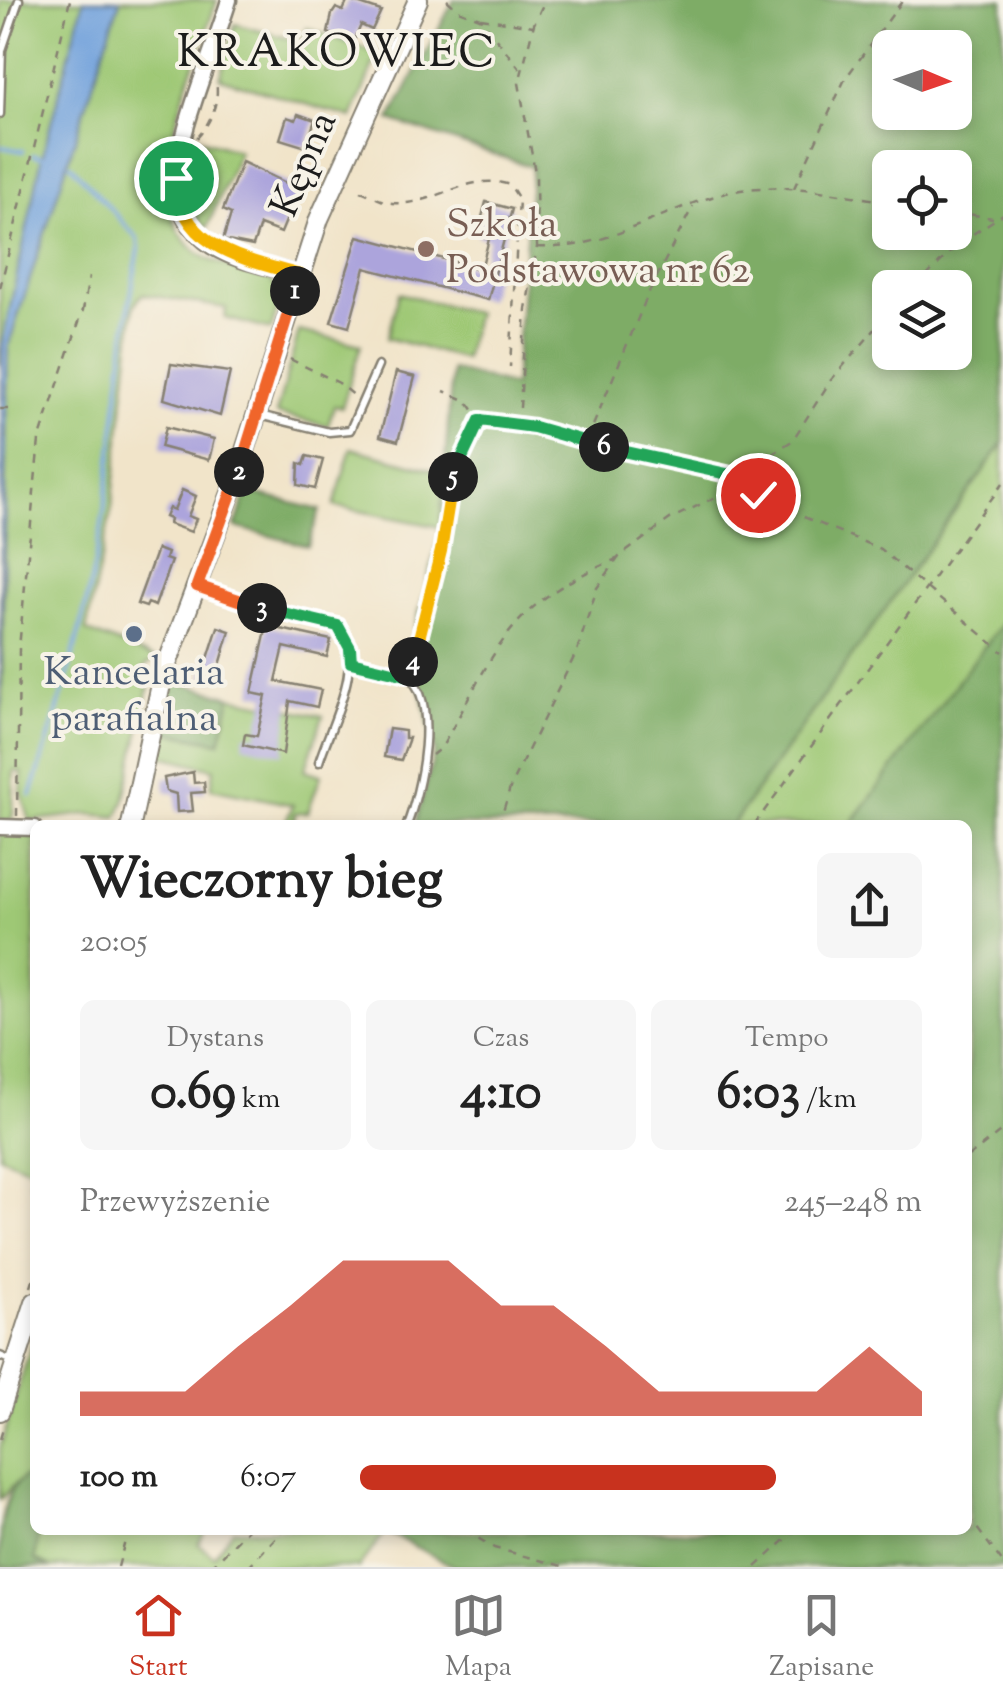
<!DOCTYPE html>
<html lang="pl">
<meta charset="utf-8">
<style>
body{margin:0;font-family:"Sorts Mill Goudy",serif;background:#f6f6f6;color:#222;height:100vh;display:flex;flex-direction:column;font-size:38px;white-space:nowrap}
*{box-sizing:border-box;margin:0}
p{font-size:32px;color:#767676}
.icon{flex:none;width:55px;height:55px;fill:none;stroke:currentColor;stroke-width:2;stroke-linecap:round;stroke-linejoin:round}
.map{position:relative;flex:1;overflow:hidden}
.panel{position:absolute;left:30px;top:820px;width:942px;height:715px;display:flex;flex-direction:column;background:#fff;border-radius:15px;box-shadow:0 5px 15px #0003}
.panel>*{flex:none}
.needle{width:65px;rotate:92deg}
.buttons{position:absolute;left:872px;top:30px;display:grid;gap:20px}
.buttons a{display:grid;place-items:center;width:100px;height:100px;border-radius:15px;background:#fff;box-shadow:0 5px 15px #0003;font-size:50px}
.pin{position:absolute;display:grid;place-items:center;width:85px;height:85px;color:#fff;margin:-42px;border:5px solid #fff;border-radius:50%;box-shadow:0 2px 10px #0007}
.km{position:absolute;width:50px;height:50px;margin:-25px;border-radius:50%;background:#222;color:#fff;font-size:28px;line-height:50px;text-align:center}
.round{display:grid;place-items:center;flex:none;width:105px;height:105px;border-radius:15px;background:#f6f6f6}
.summary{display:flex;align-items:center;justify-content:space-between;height:170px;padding:0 50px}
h1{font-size:55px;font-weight:700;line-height:75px}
.metrics{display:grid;grid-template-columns:repeat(3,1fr);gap:15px;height:170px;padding:10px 50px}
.metrics div{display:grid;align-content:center;border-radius:15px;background:#f6f6f6;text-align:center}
.metrics b{font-size:50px;font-weight:700}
.metrics small{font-size:28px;font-weight:400}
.metrics p{font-size:28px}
.chart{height:280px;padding:20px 50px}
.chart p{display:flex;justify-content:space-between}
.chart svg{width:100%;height:180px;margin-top:10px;fill:#c8321e;opacity:.7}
ul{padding:0 50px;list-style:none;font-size:32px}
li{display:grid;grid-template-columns:160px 120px 1fr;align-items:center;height:75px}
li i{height:25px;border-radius:12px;background:#c8321e}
.tabs{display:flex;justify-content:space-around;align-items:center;height:140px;border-top:2px solid #e0e0e0;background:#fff;font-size:28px;color:#767676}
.tabs a{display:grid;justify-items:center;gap:5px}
.tabs .current{color:#c8321e}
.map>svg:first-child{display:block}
.green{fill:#9ec875;stroke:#5d7248;stroke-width:2.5}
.forest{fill:#7eac66;stroke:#4d6441;stroke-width:2.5;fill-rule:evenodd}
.water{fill:#72a2dc;stroke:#475f7c;stroke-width:2.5}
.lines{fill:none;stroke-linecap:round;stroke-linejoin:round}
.stream{stroke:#72a2dc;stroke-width:4}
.building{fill:#aca4dc}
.lane-casing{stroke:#868072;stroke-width:11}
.street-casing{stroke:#868072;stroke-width:19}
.secondary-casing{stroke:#868072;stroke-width:22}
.path{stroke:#868072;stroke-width:2.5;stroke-dasharray:8 8;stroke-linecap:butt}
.lane{stroke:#fff;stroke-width:6}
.street{stroke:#fff;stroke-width:14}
.secondary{stroke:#fff;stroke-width:18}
.split-1-casing{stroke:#fff;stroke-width:20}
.split-2-casing{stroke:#fff;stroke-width:20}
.split-3-casing{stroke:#fff;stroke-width:20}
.split-4-casing{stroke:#fff;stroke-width:20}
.split-5-casing{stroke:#fff;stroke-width:20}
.split-6-casing{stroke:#fff;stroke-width:20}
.split-7-casing{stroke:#fff;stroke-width:20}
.split-1{stroke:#f5b400;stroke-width:12}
.split-2{stroke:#f0652b;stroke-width:12}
.split-3{stroke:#f0652b;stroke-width:12}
.split-4{stroke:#22a559;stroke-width:12}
.split-5{stroke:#f5b400;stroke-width:12}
.split-6{stroke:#22a559;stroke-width:12}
.split-7{stroke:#22a559;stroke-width:12}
.education-dot{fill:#8d6e63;stroke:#f7f3e8;stroke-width:4}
.service-dot{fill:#5c6f8a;stroke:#f7f3e8;stroke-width:4}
.labels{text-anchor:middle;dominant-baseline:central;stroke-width:8;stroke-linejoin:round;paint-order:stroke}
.street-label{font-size:40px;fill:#1c1c1c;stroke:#f7f3e8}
.education-label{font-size:40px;fill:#785e54;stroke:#f7f3e8;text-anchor:start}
.service-label{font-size:40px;fill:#4e5e75;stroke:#f7f3e8}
.quarter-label{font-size:45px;letter-spacing:2.5px;fill:#1c1c1c;stroke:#f7f3e8}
</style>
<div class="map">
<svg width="1003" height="1567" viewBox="0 0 1003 1567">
<rect width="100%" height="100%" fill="#f7f3e8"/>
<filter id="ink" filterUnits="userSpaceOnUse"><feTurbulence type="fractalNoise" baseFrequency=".01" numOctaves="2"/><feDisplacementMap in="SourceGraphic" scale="20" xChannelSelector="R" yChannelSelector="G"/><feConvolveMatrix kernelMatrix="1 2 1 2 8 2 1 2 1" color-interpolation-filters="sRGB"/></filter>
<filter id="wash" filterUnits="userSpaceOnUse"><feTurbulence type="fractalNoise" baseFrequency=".0048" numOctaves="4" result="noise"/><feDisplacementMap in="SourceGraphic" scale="40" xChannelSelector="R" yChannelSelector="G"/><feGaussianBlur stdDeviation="2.25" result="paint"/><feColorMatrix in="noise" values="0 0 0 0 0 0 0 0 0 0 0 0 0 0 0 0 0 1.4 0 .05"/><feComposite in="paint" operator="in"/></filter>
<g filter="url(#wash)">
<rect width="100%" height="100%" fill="#f1e4c9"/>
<path class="green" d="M0,0H84L42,157L0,364Z
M120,0H217C196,66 122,215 208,259C226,267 249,271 268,276L281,296L271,330L225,318L226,308L142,294L134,306L112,507L86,631L156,659L145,666L141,678L149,688L124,802L117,817L88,814L30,821L21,792L22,772L14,771L13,814L11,820L0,821L8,347Z
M235,24L302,42L307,28L378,53L352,118L220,78Z
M201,139L239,151L207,228C180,205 185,174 195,143Z
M399,293L476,313L464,359L387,338Z
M299,331L361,345L342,407L334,406L328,426L276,414Z
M1003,443V622L850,825H732Z
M351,448L444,473L440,527L334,506Z
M231,697L323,716L305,770L321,775L308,812L295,813L294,825H284L293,805L211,788L214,769L154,754L160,731L220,742Z
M0,831L35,833V1184L31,1183L33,1169L0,1156Z
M35,1333V1480C15,1476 13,1488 0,1500V1448Z
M39,1530H206L198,1544L214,1556L233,1530H387L359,1567H51L35,1560Z"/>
<path class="forest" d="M454,0H1003V443L732,825H415L435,752L415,663L407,659L440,532L452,370L514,386L532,167L390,120ZM890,48H955V112H890ZM890,168H955V232H890ZM890,288H955V352H890Z
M247,492L320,510L308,546L235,527Z
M1003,622V1567H455L386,1532L968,1530V825H850Z
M174,681L231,697L220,742L160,731Z
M24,1477L35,1480V1530H39L35,1560L51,1567H0C0,1534 0,1495 24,1477Z"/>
<path class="water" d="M84,0H120L8,347L0,743L2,345L42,157Z"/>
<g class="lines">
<path class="stream" d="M2,147L23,151
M33,155L42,157
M31,795C63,696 93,595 107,491C118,410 123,330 139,249L138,239L70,164"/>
</g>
<g id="blocks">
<path class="building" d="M348,0L381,11L372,30L361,25L353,43L328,33L332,14L336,8L343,11Z
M298,114L315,120L306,147L280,139L287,117L296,120Z
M242,162L299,189L281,233L260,225L253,246L223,240L231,214L223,210Z
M486,202L512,209L488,300L365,268L349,327L331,322L358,236L481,269L489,239L477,236Z
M171,364L230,372L220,416L164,399Z
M396,372L415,377L398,441L380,436Z
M166,427L214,439L209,460L161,447Z
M307,456L323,460L315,489L298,485L299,463L304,465Z
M182,490L196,496L188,516L196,519L191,532L169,524L170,519L165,517L169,508L174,510Z
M157,549L167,553L165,559L171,561L155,606L148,603L146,607L137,604Z
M267,626L331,640L327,657L284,647L276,681L321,690L317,707L290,701L283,754L243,745L245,734L257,736L266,696L252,693Z
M218,627L230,631L215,682L202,677Z
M389,729L405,731V738H409L401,760L384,757Z
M193,772L194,783L204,782L205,792L191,793L193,811L177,812L176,794L166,791L164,778Z"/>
</g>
</g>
<g filter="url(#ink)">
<use href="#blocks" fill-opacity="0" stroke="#868072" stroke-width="2.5"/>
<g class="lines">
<g class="lane-casing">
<path id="lane" d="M0,114L2,50L19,0
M259,415L329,432L350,430L378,366
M198,587L338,626C367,662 331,723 319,762
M351,663C368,665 390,665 405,674C442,698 420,792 407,825
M0,1356L14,1362"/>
</g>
<g class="street-casing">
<path id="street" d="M229,0C215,48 170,149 177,195C180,213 191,229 205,241C229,261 270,267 300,275
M0,827L35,828"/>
</g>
<g class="secondary-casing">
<path id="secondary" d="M131,825L163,675L234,485L319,219L418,0
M0,1411L35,1302"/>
</g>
<path class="path" d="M447,0L458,10L480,18L520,69
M481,18L533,26
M197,138C210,124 220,101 216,82
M794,188L845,79L903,0
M361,191C371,195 382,202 392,203C435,207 467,171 510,185L519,199L510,367
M955,212L993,218
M538,247C605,251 658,211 722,194C778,179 834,194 890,202
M0,288L70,0
M915,288L958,244L1003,214
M290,359L339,383L356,397
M0,409H13
M480,420C566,428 648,463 734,475
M519,424L526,309L537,247L536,178L519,83L534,24L545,0
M587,440L649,292L693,206
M730,486L880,549L1003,652
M411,668L441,551L449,484L480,420L467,401L444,391
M432,755L442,747C498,648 506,604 619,558
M17,816L19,648L39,440L83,310L89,277
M499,825L511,785L577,651L597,588L619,557L670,519L718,496L736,476L792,441L831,380L890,312
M754,825L1003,483
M968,1157L1003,1130
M31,1287L35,1274
M30,1432L35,1422
M0,1439L4,1426
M968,1516L1003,1563
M465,1530L494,1548L566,1567
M118,1567L128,1530
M211,1567L247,1530
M248,1567L283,1530
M756,1567L796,1530"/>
<use href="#lane" class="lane"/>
<use href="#street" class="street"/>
<use href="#secondary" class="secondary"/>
</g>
</g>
<g class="lines" filter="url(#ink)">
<g class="split-1-casing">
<path id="split-1" d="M176,178C179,248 244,259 300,275L295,291"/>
</g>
<g class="split-2-casing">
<path id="split-2" d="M239,472L295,291"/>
</g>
<g class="split-3-casing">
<path id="split-3" d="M239,472L197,586L262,608"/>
</g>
<g class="split-4-casing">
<path id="split-4" d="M262,608L338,626L350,648L351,662L406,675L413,662"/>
</g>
<g class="split-5-casing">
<path id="split-5" d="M413,662L441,551L453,477"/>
</g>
<g class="split-6-casing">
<path id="split-6" d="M453,477L480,420L534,427L604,447"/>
</g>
<g class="split-7-casing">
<path id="split-7" d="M604,447L736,476L729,486L758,495"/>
</g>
<use href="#split-1" class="split-1"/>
<use href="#split-2" class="split-2"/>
<use href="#split-3" class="split-3"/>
<use href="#split-4" class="split-4"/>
<use href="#split-5" class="split-5"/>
<use href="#split-6" class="split-6"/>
<use href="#split-7" class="split-7"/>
</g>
<circle class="education-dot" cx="426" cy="249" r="10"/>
<circle class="service-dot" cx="134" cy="634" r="10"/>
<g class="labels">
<g class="street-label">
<text transform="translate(306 165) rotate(-67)">Kępna</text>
</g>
<g class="education-label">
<text x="446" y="226">Szkoła<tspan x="446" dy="46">Podstawowa nr 62</tspan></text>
</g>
<g class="service-label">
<text x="134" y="674">Kancelaria<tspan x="134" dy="46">parafialna</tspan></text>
</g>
<g class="quarter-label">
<text x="337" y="55">KRAKOWIEC</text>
</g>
</g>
</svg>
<div class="buttons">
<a><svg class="needle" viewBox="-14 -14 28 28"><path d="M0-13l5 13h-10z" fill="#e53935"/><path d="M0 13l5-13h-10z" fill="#767676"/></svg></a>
<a><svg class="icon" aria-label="locate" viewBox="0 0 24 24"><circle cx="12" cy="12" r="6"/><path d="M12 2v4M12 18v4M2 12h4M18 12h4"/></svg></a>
<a><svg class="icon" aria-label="layers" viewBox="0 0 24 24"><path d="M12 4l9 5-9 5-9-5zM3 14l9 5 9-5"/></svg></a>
</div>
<div class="pin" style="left:176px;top:178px;background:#1e9e55"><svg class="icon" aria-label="arrive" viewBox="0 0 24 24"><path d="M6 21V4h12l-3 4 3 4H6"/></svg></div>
<div class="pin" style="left:758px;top:495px;background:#d93025"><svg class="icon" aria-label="check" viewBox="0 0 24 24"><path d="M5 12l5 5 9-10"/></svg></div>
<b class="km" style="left:295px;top:291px">1</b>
<b class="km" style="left:239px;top:472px">2</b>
<b class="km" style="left:262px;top:608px">3</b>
<b class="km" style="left:413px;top:662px">4</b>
<b class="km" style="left:453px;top:477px">5</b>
<b class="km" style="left:604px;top:447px">6</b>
<section class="panel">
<div class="summary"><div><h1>Wieczorny bieg</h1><p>20:05</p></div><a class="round"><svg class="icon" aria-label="share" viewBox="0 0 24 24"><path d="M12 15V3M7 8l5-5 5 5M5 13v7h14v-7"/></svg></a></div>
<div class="metrics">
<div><p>Dystans</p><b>0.69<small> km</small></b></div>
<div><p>Czas</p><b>4:10</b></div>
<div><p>Tempo</p><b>6:03<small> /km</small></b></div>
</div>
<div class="chart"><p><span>Przewyższenie</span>245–248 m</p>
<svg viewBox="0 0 160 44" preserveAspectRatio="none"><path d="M0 44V38L10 38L20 38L30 27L40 17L50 6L60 6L70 6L80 17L90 17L100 27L110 38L120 38L130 38L140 38L150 27L160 38V44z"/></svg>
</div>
<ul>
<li><b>100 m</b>6:07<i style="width:74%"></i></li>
</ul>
</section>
</div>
<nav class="tabs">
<a class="current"><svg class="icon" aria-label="home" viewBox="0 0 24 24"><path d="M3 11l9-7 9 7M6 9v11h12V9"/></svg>Start</a>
<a><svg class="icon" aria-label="map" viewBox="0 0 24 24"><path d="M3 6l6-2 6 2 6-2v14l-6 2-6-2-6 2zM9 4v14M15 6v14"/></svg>Mapa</a>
<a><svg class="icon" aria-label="saved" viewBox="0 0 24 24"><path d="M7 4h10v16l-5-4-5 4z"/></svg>Zapisane</a>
</nav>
